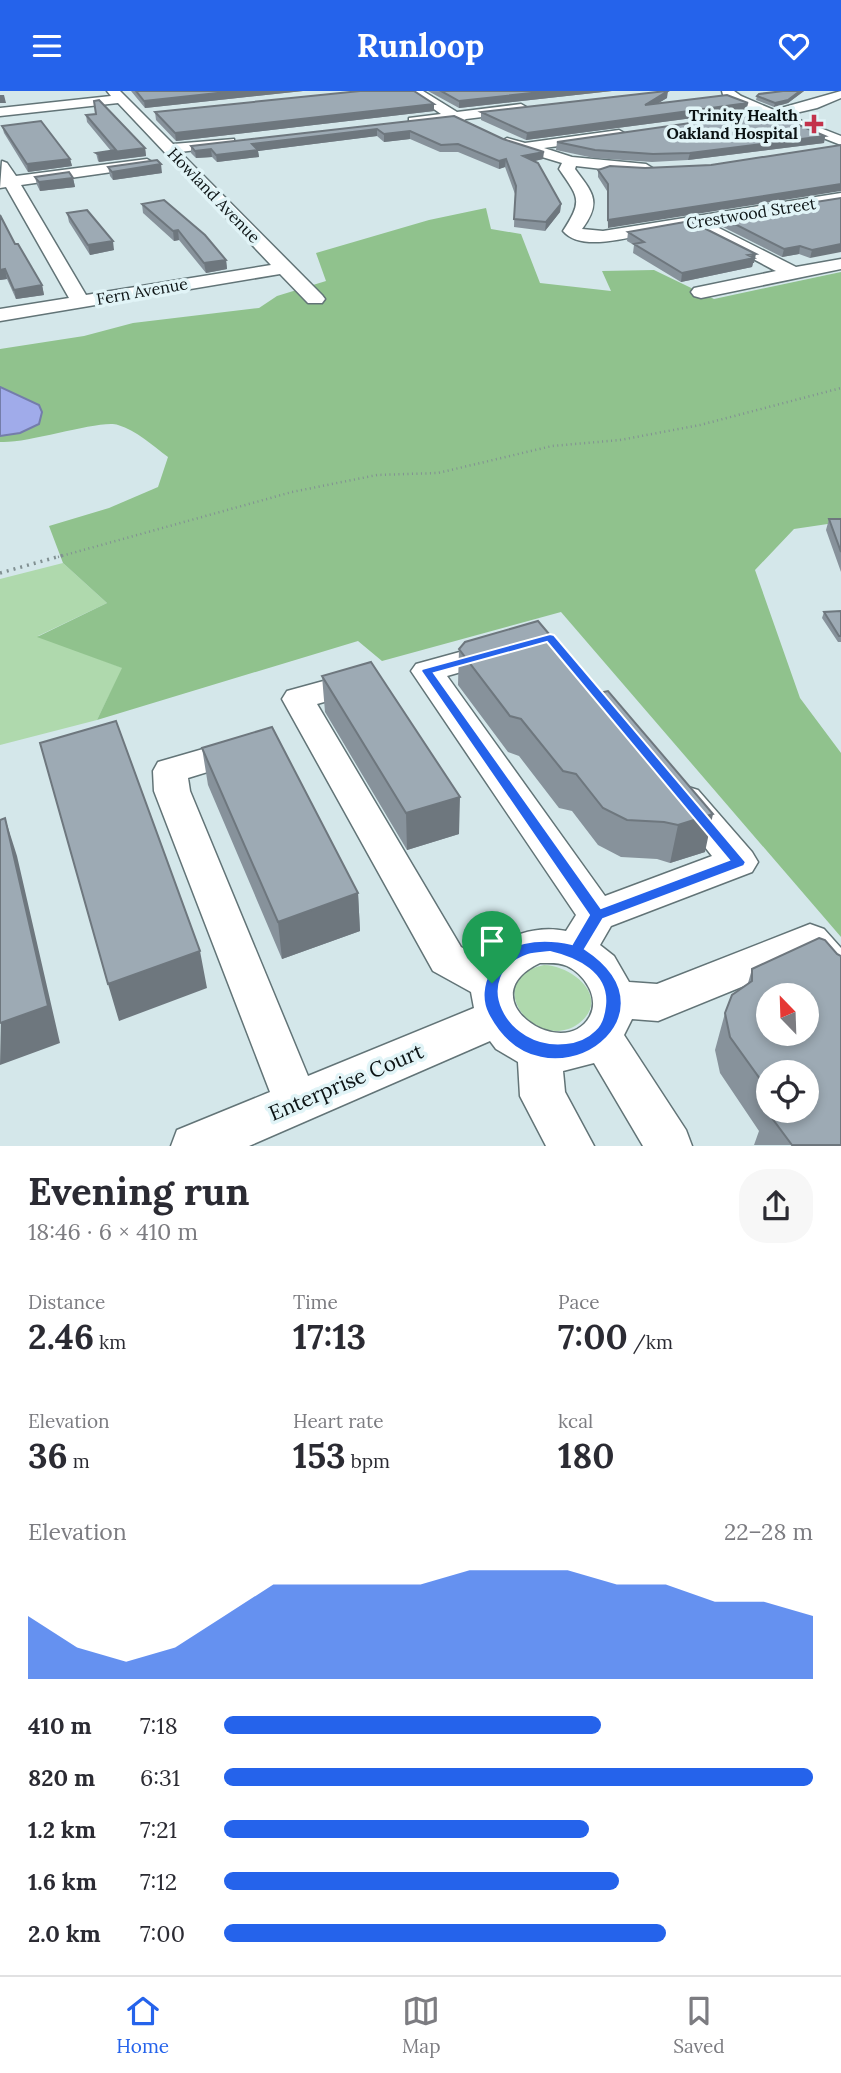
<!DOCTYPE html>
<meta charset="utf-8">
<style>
body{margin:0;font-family:Lora,serif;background:#f7f7f7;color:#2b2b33;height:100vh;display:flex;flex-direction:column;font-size:26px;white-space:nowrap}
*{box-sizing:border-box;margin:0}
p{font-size:23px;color:#7c7c81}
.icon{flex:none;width:38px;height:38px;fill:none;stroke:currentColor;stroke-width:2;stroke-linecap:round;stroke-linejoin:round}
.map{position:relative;height:1055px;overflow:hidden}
.side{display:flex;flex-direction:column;background:#fff;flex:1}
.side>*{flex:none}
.needle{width:46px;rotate:337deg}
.tools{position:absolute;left:756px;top:892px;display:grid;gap:14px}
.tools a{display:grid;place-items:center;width:63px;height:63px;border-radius:50%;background:#fff;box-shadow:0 4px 10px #0003;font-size:35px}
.pin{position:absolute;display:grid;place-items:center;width:60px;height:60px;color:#fff;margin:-72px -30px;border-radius:50% 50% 50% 0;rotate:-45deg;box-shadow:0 0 7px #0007}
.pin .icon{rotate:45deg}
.round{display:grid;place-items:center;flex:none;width:74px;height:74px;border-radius:28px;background:#f7f7f7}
.overview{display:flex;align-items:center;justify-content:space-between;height:119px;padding:0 28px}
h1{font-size:38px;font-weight:700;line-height:52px}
.stats{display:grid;grid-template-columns:repeat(3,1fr);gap:10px;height:119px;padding:7px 28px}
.stats div{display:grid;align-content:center}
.stats b{font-size:35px;font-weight:700}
.stats small{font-size:19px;font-weight:400}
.stats p{font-size:19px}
.chart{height:196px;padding:14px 28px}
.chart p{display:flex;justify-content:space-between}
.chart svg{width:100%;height:126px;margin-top:7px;fill:#2563eb;opacity:.7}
ul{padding:0 28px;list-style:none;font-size:23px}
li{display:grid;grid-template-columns:112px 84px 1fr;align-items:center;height:52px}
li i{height:18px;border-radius:9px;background:#2563eb}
header{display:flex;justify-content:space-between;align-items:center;height:91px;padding:0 28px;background:#2563eb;color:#fff;font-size:32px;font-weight:700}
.tabs{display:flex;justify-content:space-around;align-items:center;height:98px;border-top:2px solid #e1e1e2;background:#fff;font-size:19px;color:#7c7c81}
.tabs a{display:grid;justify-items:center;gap:4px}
.tabs .active{color:#2563eb}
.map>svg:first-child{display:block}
.green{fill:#afd9ad}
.forest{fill:#90c28d}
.water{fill:#a0abea;stroke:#747daa;stroke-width:2}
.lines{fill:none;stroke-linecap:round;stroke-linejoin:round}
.minor-casing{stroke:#627477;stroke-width:3}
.path-far1{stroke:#819092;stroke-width:2.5;stroke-dasharray:1 3.5;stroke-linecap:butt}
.path{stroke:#819092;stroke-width:3.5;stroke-dasharray:2 5;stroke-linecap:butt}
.minor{fill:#fff;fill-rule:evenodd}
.wall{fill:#87929b;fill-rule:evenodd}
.shaded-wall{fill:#6e777e}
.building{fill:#9daab4;stroke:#6e777e;stroke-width:2;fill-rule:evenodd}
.route{fill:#2563eb;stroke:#fff;stroke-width:2;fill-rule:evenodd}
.poi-dot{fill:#c3324b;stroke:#e1f4f7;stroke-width:2.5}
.labels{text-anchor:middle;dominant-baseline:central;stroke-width:7;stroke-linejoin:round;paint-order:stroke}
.far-poi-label{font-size:16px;font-weight:bold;fill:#0c1314;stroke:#e1f4f7;text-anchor:end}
.far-street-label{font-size:16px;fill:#0c1314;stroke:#e1f4f7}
.near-street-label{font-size:21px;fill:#0c1314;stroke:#e1f4f7}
</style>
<header><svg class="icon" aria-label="menu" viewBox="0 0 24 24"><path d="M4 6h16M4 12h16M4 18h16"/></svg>Runloop<svg class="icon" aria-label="heart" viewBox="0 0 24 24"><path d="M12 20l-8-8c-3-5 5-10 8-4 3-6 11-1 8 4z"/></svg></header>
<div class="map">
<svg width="841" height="1055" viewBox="0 0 841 1055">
<rect width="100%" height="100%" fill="#d4e7ea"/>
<path class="green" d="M63,472L107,512L38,545L123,577L97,629L0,654V488Z
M544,874C574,875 612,908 578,933C535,963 479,888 544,874Z"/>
<path class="forest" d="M486,117L491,138L521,143L540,192L611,200L602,180L654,179L714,208L841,181V431L794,438L755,479L800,607L841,662V846L561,521L382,570L358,550L97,629L122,577L37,546L107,512L63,472L49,435L109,417L158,396L168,366C152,354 137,340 118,334C101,328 28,353 0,351V258L84,245L133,232L259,217L277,205L326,190L316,162L429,129Z"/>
<path class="water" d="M0,296L39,314L42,321L39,333L20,342L0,345Z"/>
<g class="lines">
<g class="minor-casing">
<path id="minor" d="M107,0H120L173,53L234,48V54L229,55L180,61L322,204L325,208L322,212H308L280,183L0,230V218L69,207L6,96L0,97L2,70L7,72L16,85L147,68L154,72L147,76L21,94L86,204L271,174L118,12L0,25V17L111,5Z
M408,0H423L457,21L521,13L528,17L521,21L466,28L459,32L452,29L414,34L409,33V27L441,23Z
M722,0H734L741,5L774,19L841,0V7L817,17L787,24L841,45V54L731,11L724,7Z
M619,39L626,43L624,46L544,57L572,66L646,73L654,78L646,83L576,75L575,78C593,102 602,111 582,138L603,140L841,102V112L711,133L796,176L841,168V178L701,207L694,205L691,201L694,197L776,180C761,173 700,137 689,136C658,134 587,168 563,140C583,109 579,107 559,78L562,72L502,54L500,51L507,47L525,52Z
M496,551L507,554L511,561L507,568L447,585L605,805L712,765L667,708L672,699L685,695L698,699L752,761L758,771L752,781L611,835L600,854L614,865L629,891L657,893L810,833L824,838L841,857V904L826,899L803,871L658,930L632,928L624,944L686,1039L692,1055H643L594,972L563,980L565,1001L594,1055H546L520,1005L518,971L496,958L490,950L249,1055H171L177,1039L270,1001L154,700L153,680L158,671L241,647L253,651L258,659L253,667L188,687L190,700L308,985L474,917L471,901L433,880L282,608L287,600L349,583L360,587L365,594L360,601L317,613L461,856L484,868C504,844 536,834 566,840L576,824L411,580L416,573ZM540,872C549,872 559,871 567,875C584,883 600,906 590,925C564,973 466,907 540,872Z"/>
</g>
<path class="path-far1" d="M58,466L292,401L377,384L438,382L552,355L620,349L700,334L841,297"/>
<path class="path" d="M0,482L64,464"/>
<use href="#minor" class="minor"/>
</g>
<path class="wall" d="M131,0H303L145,17Z
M428,0H612L459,17Z
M783,0H804L788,12L774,16L756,9L757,5Z
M667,7L658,12H748L746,20L526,49L481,29V21Z
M434,13V20L176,50L156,29L155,21Z
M86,24L145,57L146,65L99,71L98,70L96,62L111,60L87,31Z
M454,25L543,68L534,70L561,113L560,121L545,140L514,136L515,103L505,76L499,78L458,61H440L410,48L384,51L377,45L258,60L259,66L217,71L212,66L196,67L191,62V55Z
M2,35L70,68L72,75L28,81L4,42Z
M825,45L824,52L688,69L652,71L594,67L556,59L557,51Z
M711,74L608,137L607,100L598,86V79Z
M108,76L162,82L113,89L110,85Z
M35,86L73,87L75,96L40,100L37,94Z
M841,107L810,167L799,163L782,166L719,134L721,126Z
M142,113L226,169L227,178L206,182L179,149L174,150L143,122Z
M67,122L114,159L90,164L69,131Z
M628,141L754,172H753L752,176L681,191L633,162L634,154L627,150Z
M15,153L42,194L44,204L16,208L7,188L0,189Z
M829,428H841V481L826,439Z
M841,520V551H838L822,527L824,521Z
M538,530L705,761L670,772L657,768L621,766L598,754L572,720L559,717L519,665L508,661L458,594L459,558Z
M322,585L459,743L407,759L325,621Z
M202,657L358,802L360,840L282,868L208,694Z
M752,878L841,1054H754L759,1040L720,982L715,959L725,922L748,892ZM768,982L807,1020H768Z"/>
<path class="shaded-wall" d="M236,0H303L145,17L144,10Z
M550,0H612L459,17V10Z
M668,0L667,7L644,21L645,14Z
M800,0H804L788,12L774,16L775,12Z
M0,4H4L6,12H0Z
M748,12L746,20L526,49L527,42Z
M434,13V20L176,50L175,42Z
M377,38V45L258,60L259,66L217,71L216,64L252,53Z
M410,40V48L384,51V43Z
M825,45L824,52L688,69L690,62Z
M145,57L146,65L99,71L98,63Z
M211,58L212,66L196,67L195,60Z
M544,61L543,68L523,73V65Z
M70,68L72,75L28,81L27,73Z
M506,68L505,76L499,78V70Z
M161,73L162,82L113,89L112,81Z
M73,87L75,96L40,100L39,91Z
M841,93V100L608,137V129Z
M561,113L560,121L545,140L546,131Z
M178,139L179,149L174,150L173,140Z
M113,150L114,159L90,164L88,154Z
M841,153V161L810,167L812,159Z
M800,155L799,163L782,166L784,158Z
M756,163L754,172H753L752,176L681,191L682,182Z
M226,169L227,178L206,182L204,172Z
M5,178L7,188L0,189V179Z
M42,194L44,204L16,208L14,199Z
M460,706L459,743L407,759L406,722Z
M713,723L705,761L670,772L678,734Z
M5,727L17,765L60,952L0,974Z
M358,802L360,840L282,868L278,831Z
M200,860L207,897L119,930L108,893Z"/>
<path class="building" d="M136,0H236L144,10Z
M360,0H414L434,13L175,42L155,21Z
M441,0H550L459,10Z
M666,0H668L645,14L727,4L748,12L527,42L481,21Z
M783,0H800L788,9L775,12L757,5L759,3Z
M99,9L145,57L98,63L96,62L116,59L86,24L96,23L94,10Z
M768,21L825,45L690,62L653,63L595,59L557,51Z
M454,25L503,48L544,61L523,65L538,72L561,113L546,131L514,128L516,95L506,68L499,70L458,53L441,54L410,40L384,43L377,38L252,53L258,59L216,64L211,58L195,60L191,55Z
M41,30L70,68L27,73L2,35Z
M841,54V93L608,129V93L598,79L610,75L645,77L711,74Z
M157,69L161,73L112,81L108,76Z
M69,81L73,87L39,91L35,86Z
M841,107V153L812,159L800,155L784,158L721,126Z
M164,109L205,144L226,169L204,172L178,139L173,140L142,113Z
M87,119L113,150L88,154L67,122Z
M0,124L15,153H18L42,194L14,199L5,178L0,179Z
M690,130L756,163L748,164L754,167L682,182L634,153L644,151L628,141Z
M829,428H841V461Z
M841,520V545H839L824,521Z
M538,530L599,602L608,600L713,723L678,734L664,731L627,729L603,717L576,683L563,680L521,628L510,625L459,558L465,551Z
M371,571L460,706L406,722L322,585Z
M116,630L200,860L108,893L40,652Z
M272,636L358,802L278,831L202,657Z
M5,727L48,915L0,932V729Z
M819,847L825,849L837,863L841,865V1054H792L766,1019L768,1013V1020H807V982H768V999L730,946L725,922L732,904L752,890V878ZM768,905H807V943H768Z"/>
<path class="route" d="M550,543L554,544L746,771L744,775L603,828L585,858C690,927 542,1028 488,923C474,896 495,859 524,852C541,848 555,849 572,853L589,824L421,580L422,578ZM547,551L729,769L601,817L434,582ZM550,861C576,867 609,882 605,915C604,924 602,933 595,939C587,947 576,951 566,952C506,959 470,884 528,864C535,862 543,862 550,861Z"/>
<path class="poi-dot" d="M810.5 22.5h7v7h7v7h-7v7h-7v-7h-7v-7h7z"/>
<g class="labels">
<g class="far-poi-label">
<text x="798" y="24">Trinity Health<tspan x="798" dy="18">Oakland Hospital</tspan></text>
</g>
<g class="far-street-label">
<text transform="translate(214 104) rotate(46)">Howland Avenue</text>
<text transform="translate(751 122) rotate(-9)">Crestwood Street</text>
<text transform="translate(142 200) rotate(-10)">Fern Avenue</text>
</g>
<g class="near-street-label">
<text transform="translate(346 991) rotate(-23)">Enterprise Court</text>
</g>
</g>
</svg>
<div class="tools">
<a><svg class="needle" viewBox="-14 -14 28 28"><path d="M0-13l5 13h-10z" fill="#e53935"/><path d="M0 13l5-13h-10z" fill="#7c7c81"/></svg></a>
<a><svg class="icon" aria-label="locate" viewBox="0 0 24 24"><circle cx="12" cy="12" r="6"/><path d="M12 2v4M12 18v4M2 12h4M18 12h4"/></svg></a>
</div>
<div class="pin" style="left:492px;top:892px;background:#1e9e55"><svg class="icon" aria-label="arrive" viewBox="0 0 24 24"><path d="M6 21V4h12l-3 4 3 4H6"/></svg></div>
</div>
<section class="side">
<div class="overview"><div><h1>Evening run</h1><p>18:46 · 6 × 410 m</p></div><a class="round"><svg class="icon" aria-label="share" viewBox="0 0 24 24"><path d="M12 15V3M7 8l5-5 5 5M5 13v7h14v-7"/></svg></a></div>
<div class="stats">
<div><p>Distance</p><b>2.46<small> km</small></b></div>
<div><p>Time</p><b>17:13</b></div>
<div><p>Pace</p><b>7:00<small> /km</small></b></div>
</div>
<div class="stats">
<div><p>Elevation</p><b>36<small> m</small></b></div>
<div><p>Heart rate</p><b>153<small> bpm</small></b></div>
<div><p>kcal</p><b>180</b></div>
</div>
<div class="chart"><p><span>Elevation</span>22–28 m</p>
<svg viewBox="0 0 160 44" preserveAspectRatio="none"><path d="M0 44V22L10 33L20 38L30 33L40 22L50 11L60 11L70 11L80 11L90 6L100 6L110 6L120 11L130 11L140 17L150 17L160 22V44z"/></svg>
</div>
<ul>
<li><b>410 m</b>7:18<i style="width:64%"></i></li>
<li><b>820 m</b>6:31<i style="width:100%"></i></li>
<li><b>1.2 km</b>7:21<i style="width:62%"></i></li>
<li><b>1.6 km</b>7:12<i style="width:67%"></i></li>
<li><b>2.0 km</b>7:00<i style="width:75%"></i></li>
</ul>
</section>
<nav class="tabs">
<a class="active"><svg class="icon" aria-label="home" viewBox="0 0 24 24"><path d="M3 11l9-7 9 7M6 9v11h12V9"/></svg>Home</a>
<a><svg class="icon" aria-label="map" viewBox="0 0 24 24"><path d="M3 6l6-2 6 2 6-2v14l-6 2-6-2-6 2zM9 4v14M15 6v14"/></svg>Map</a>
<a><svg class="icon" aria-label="saved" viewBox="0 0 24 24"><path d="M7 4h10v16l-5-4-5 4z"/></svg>Saved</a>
</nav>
